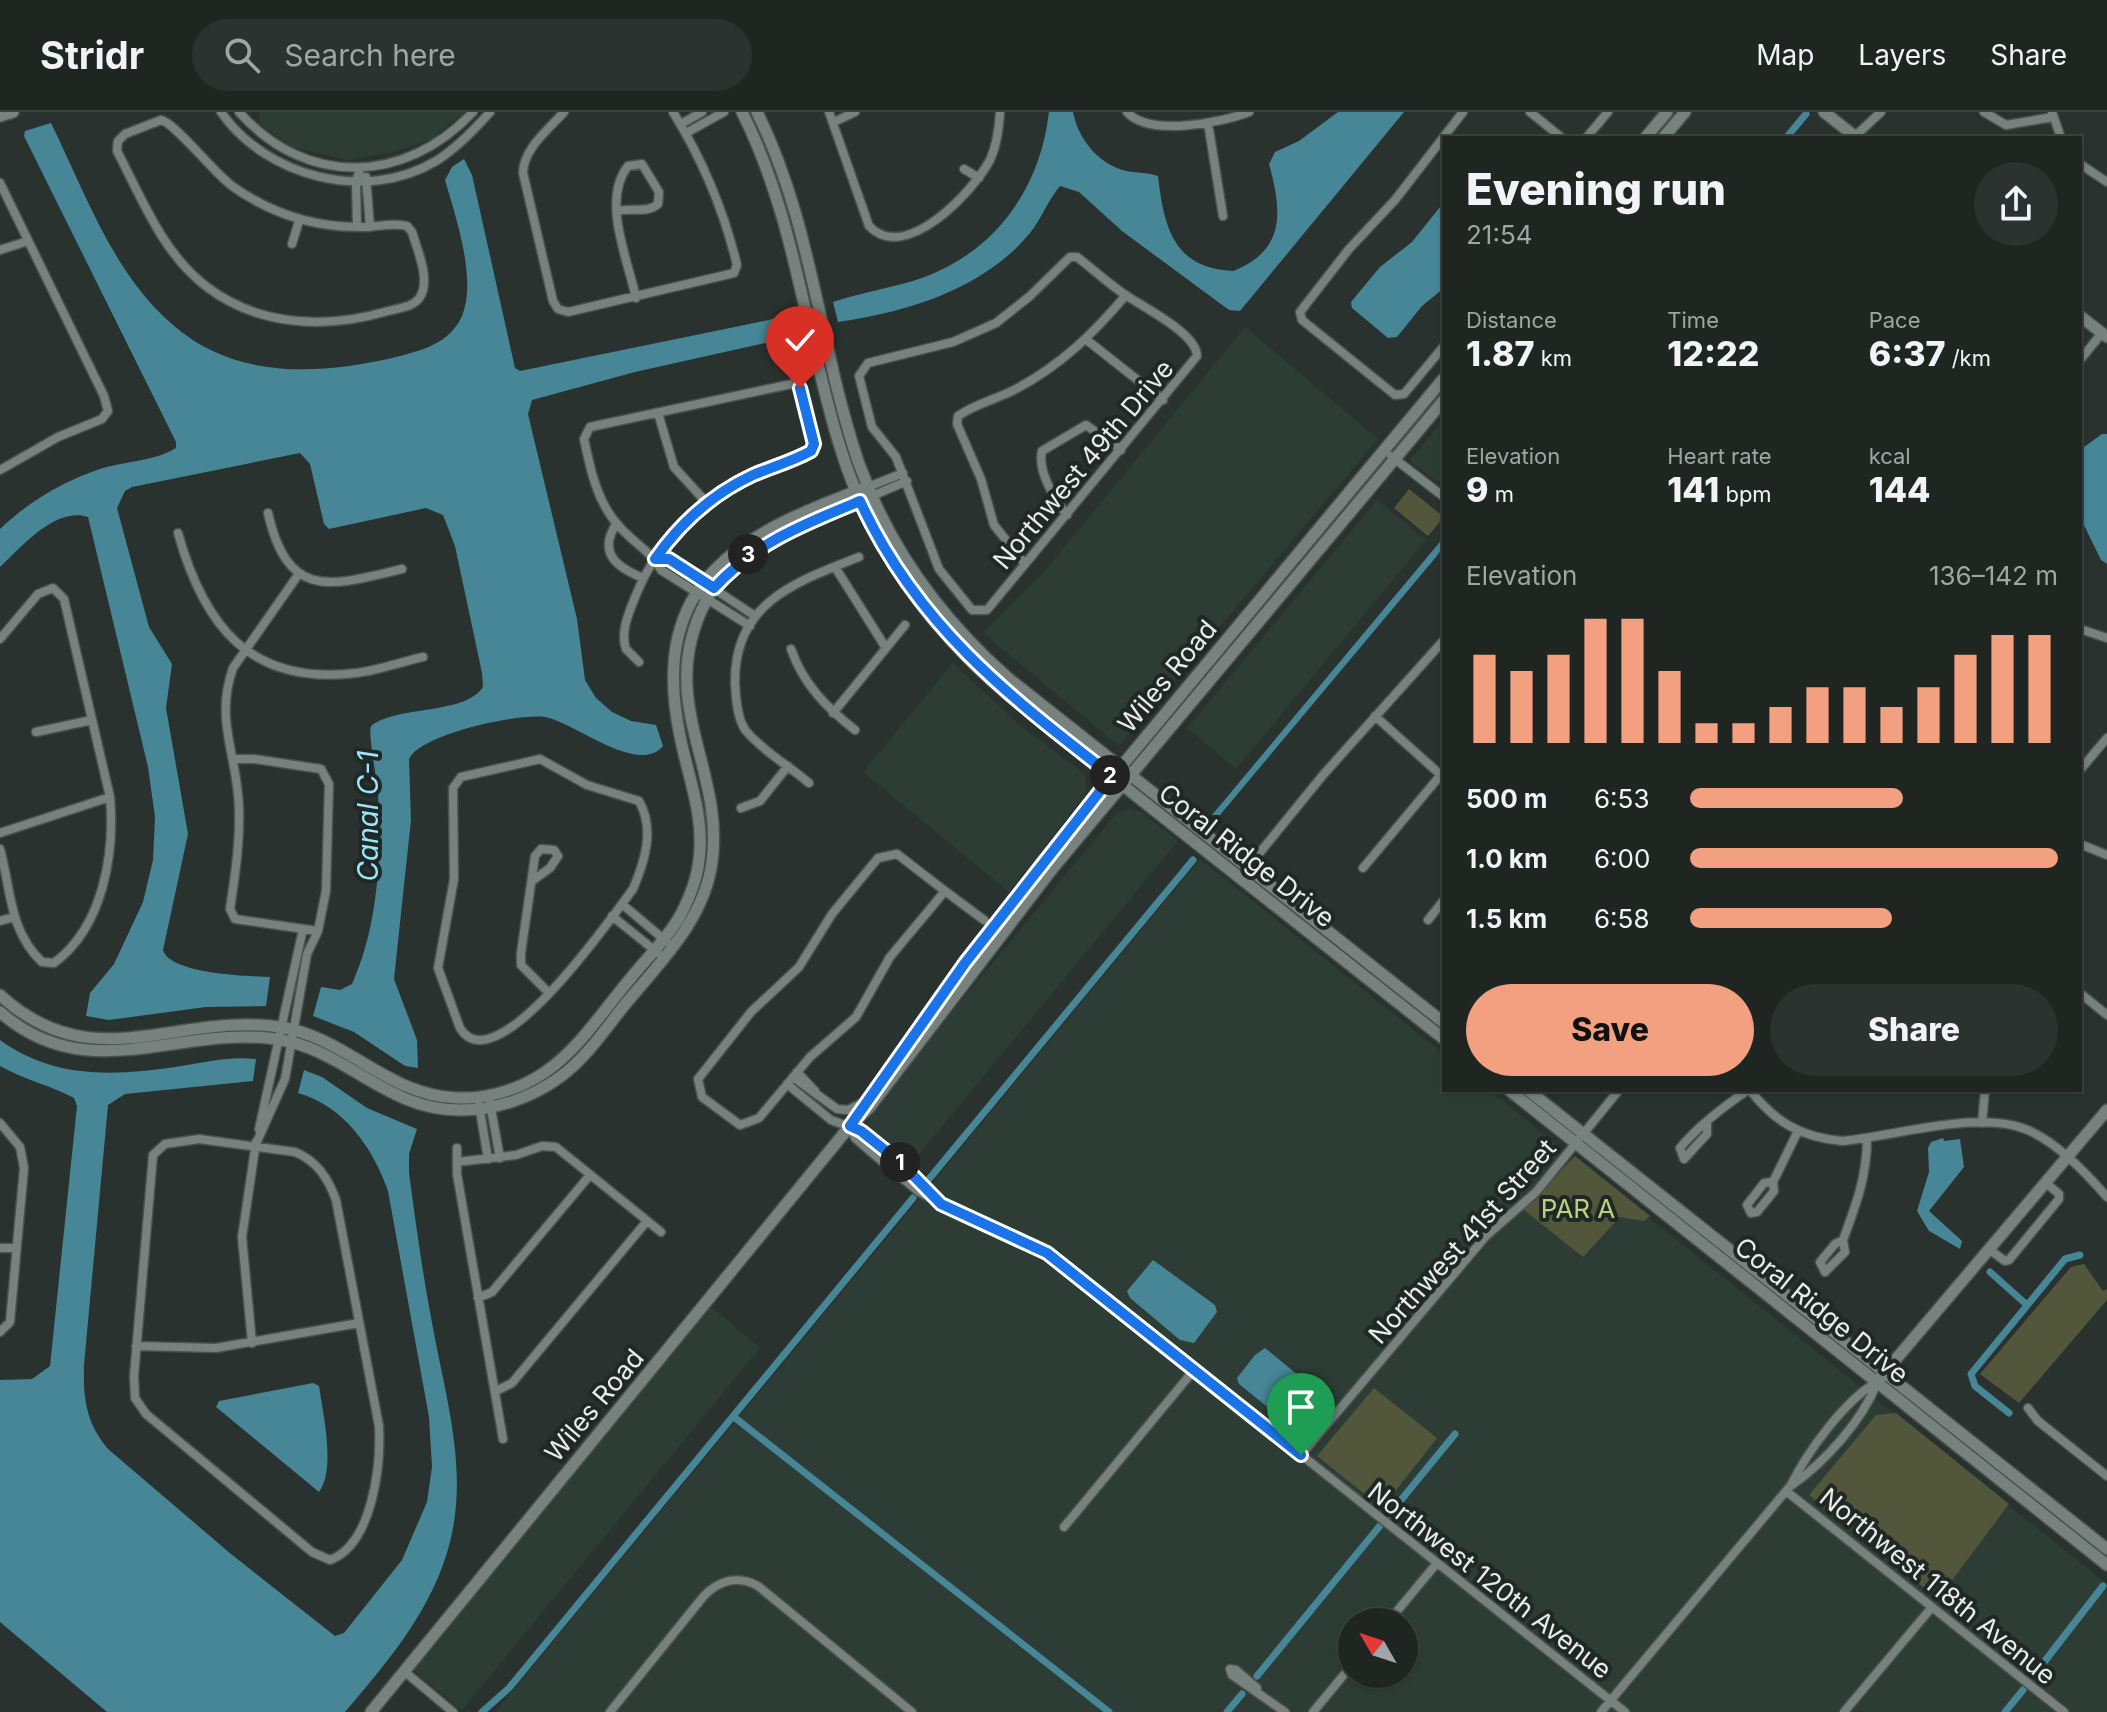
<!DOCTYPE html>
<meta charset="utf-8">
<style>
body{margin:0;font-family:Inter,sans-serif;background:#2c322f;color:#f1f3f6;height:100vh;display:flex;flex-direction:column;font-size:30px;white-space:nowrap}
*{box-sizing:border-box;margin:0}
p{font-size:26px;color:#a1a5a5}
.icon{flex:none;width:44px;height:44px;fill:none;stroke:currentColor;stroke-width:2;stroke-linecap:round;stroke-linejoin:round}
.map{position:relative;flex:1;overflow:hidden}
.sheet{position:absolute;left:1442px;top:24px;width:640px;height:956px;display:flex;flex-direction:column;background:#1f2622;border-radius:0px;box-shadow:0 2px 6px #0004,0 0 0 2px #3c4340}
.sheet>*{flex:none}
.needle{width:52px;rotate:309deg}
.fabs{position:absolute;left:1338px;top:1496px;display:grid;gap:16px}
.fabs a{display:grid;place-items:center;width:80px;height:80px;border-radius:50%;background:#1f2622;box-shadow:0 2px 6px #0004,0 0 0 2px #3c4340;font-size:40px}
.pin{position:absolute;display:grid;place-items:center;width:68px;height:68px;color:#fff;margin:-82px -34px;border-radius:50% 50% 50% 0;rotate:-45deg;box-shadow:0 0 8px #0007}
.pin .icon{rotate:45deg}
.km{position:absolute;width:40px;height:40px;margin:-20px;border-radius:50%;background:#222;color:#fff;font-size:22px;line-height:40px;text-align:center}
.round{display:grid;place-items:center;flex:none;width:84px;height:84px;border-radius:42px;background:#2c322f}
.head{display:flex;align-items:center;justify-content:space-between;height:136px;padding:0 24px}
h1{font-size:44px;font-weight:800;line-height:60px}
.figures{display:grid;grid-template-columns:repeat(3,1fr);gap:12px;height:136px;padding:8px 24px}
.figures div{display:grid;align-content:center}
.figures b{font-size:34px;font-weight:800}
.figures small{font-size:22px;font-weight:400}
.figures p{font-size:22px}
.chart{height:224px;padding:16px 24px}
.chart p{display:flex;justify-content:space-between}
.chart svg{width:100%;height:144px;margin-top:8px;stroke:#f2a080;stroke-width:6}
.primary-button{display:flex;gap:16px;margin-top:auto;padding:16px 24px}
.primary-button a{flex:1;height:92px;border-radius:48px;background:#f2a080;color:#111;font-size:32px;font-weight:800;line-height:92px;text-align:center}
.primary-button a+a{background:#2c322f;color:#f1f3f6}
ul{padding:0 24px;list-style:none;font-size:26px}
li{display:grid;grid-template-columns:128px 96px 1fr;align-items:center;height:60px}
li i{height:20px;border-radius:10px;background:#f2a080}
header{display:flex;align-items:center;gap:48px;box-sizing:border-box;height:112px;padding:0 40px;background:#1f2622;border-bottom:2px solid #3c4340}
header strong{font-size:38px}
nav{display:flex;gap:44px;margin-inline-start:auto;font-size:28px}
.search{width:560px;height:72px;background:#2c322f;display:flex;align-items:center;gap:20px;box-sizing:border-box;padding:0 28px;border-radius:44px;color:#a1a5a5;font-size:30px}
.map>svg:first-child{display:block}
.built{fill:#2d3d36;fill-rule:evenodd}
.green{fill:#52573c}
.water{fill:#468696}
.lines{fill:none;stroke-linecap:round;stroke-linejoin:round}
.canal{stroke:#468696;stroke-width:7}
.street-casing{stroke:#49504d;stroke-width:11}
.secondary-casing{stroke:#49504d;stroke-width:14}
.street{stroke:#77817d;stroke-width:8}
.secondary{stroke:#77817d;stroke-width:11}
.route-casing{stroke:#fff;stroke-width:16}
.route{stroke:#1a73e8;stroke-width:10}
.labels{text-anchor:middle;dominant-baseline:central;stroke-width:8;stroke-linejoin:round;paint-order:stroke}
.street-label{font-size:26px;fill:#e7edea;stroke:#1f2824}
.park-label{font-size:26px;fill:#c1ce82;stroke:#1f2824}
.water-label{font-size:28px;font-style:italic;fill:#9ae6fb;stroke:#1f2824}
</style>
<header>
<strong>Stridr</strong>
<div class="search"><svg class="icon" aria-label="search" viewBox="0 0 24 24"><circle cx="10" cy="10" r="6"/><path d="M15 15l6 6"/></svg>Search here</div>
<nav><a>Map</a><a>Layers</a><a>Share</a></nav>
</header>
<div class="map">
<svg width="2107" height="1600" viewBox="0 0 2107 1600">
<rect width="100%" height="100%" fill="#29322e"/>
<path class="built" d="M259,0H464L432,27L394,40L347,48L292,35L260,12Z
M1245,215L1378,327L1119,634L983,521L1044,460Z
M1444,308V374L1409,349Z
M1377,388L1426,428L1236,657L1187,616Z
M953,551L1021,614L1085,662L1087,680L1009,780L863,660Z
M1129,697L1140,699L1178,729L911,1052L866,1015L878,989L1116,702Z
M1200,747L1444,942V978H1489L2107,1472V1600H495ZM1352,1510H1404V1562H1352Z
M713,1196L760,1236L462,1598L421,1565L414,1558V1552L707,1198Z"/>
<path class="green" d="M1409,377L1444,405L1428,424L1394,396Z
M1575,1044L1650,1104L1644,1109L1620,1105L1583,1145L1524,1098Z
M2084,1152L2103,1179L2107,1177V1188L2019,1291L1980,1262L2071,1155Z
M1374,1276L1437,1326L1382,1396L1317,1344Z
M1896,1301L2009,1392L1938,1487L1809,1383L1876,1303Z"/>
<path class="water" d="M1049,0H1073C1078,28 1102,57 1133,60C1142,61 1149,61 1158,64C1164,115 1173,156 1233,159C1286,138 1282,100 1269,52L1275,40L1299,29L1338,0H1404L1240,199L1229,198L1122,119L1079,80L1060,74C1048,88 1042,106 1030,121C984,177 907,200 838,210L833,190C862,180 893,176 922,166C996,139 1040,77 1049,0Z
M51,11C85,80 113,162 173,213C235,267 316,263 392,246C419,239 449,233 462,204C477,167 456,106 445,68L452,55L464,47L472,63L515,256L520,259L769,208L794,199L798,216L779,228L635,260L532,288L528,302L577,507L585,568L596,586L612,600L631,609L656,613L663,634C638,664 574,610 545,605C519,601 420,622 409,647L411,708L394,867L417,928L418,956L405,954L354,920L313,904L321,875L340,878L352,872C378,815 382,743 378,681C377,667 368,623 371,614C398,593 465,603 483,575L482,561L455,434L443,403L426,396L329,417L324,412L310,352L300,341L132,375L125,379L117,396L149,515L172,552L166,596L188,722L163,838C170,862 247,864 270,865L266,894L206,895L109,908L86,904L90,881L114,852L143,790L153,748L155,705L148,655L88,405C56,394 21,435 0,455V417C28,390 65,368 103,356C127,349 155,349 176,336V330L24,24L25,19Z
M1444,90V176L1422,194L1397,225L1388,226L1352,196L1351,190L1380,155L1412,130Z
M2102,322H2107V452L2101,448L2080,405V338Z
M1444,425V434L1436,445L1220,703H1212Z
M0,928C55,968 117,964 181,954C205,950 231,944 256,947L253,969L125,982L108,993L84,1253C83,1286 86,1311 108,1337L231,1442L335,1524L344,1521L402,1448L427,1390L432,1355L429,1305L388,1079C373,1036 344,994 298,981L304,958L322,965L367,996L417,1017L409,1042V1061C416,1113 423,1165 433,1216C447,1292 471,1366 446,1444C427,1504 385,1553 345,1600H107L0,1510V1268L32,1267L50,1254L77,994L74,986C50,973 24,968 0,954Z
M1943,1026L1944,1029L1960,1027L1964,1055L1929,1099L1962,1129L1960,1137L1929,1119L1917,1099L1929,1060L1928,1036L1931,1030Z
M1153,1148L1215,1193L1217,1200L1194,1231L1180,1228L1130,1186L1127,1179Z
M1265,1236L1315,1277L1293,1309L1282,1307L1239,1272L1237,1266L1255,1243Z
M313,1271L319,1274C323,1301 336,1357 319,1380L216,1295L219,1289Z"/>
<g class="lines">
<path class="canal" d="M1786,26L1806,2
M929,1067L1193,748
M1990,1160L2027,1193
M2009,1301L1975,1274L1971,1262L2065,1147L2080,1143
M734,1305L1109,1600
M2034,1563L2103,1474
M1257,1564L1455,1322
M482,1600L509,1576L913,1086
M1227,1600L1242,1582
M2005,1600L2023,1578"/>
<g class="street-casing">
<path id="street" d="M221,0C266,65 366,91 436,49C457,36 474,18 490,0
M239,0C307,76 405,72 473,0
M564,0C549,17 523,37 523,61L553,189L558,197L568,200L734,161L737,153C724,99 702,47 673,0
M829,0L869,114C905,152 972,81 990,48C997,33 999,17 1000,0
M1127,0C1149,25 1221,11 1249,0
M1530,0L1562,26
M1984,0L2006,13L2053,5
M2052,0L2061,26
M161,8C174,10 214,61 232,74C270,101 311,115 358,115C374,116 391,110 407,114L412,120C417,137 431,168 420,185C414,195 399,196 388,199C327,217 260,215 207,175C163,142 142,87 117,39L118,29L125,22Z
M834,10L855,0
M1208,11L1223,104
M681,12L702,0
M686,21L724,0
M1586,26L1608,0
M1853,26L1881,0
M2080,52L2107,70
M964,57L979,66
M366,65L370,115
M0,71L104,284L108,299L102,307L58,325L0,358
M617,99C631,95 647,102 658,92L659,80L642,52L628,54C601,88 628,148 636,186
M357,115L356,69L361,55
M292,132L299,109
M0,138L28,129
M1070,145H1077C1094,158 1110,173 1127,184C1145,196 1197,222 1197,244L987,498H972L939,457L896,345L872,315L859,264L868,251L953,230L996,211L1030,184Z
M1088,229L1163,288
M1444,234L1404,282L1395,283L1302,208L1300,200L1349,137L1395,88L1463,0
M2080,248L2102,221
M658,301L674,355L706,390
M1391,344L1444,385
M868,375L903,361
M872,384L907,369
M268,401C288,489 331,474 402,457
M1067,403C1055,388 1037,359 1042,339L1086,313L1121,338
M616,412C598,441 616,455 643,466
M178,421C204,514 250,574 357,561C379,558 401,550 423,545
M655,447H669L755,504
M1025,452L994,413L981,367L957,312L958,304C975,292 997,287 1016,277C1061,253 1093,222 1126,183
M835,455L886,536
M298,463L233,556C214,609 238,644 239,697C240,731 235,764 230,797L235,807L318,819
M2080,517L2107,526
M0,527L38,482L53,476L64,487L110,685C115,742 103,815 54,851L42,850C9,819 11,777 0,737
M791,537C803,572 827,596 855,618
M639,550L626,537C620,520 629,500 636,483C658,429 700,387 754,363C773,354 793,349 811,339L814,332L796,271L590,315L584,327C590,356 597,390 618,413C631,429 651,439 661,458L750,514
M833,601L905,513
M1375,604L1443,665
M36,620L92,608
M233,647H254L321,657L329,672L326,779L318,819L307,842L285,967L255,1034
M540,647L587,673L639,689C655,717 645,749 633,777C612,805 495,974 460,916L438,856L454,767L453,676L461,665Z
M2080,658L2107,626
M809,671C789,654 763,639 746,619C737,607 736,586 735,571C734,490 796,470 859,445
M741,696L760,689L788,654
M0,721L110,685
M2080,732L2107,743
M1363,756L1444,659
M1240,765L1323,663L1444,528
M532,769L550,756L558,744L554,738L541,737L535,744L521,841V853L549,881
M945,779L897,742L878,746L832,802L799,855L751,900L698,967L702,985L740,1013L759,1006L810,945L856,905L890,845L945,779L984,808
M622,792L667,830
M612,804L658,841
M1428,808L1444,788
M0,809L14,805
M2080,881L2107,903
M797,960L815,979
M793,965L837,997L848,998L862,991
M787,972L831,1008L861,1019L901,1051L932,1083
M1750,978C1775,1010 1800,1025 1842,1029C1894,1025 1984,995 2032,1020C2059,1033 2088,1063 2107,1085
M490,991L500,1046
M479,993L488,1047
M0,1011L20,1035L24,1056L10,1210L0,1220
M1982,1011L1985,978
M1707,1012V1022L1684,1047L1680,1036C1698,1014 1723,995 1748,978
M850,1014L855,1026L871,1040L919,1080L1047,1141L1625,1600
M259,1017L303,817
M199,1027L295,1040C317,1049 328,1066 336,1088L379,1314C381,1352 373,1432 330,1448L312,1440L146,1302L135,1286L134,1264L153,1043L165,1032Z
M457,1036V1062L503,1327
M457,1050L516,1043L542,1034L556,1035L661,1120
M1773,1070L1774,1079L1757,1100L1751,1101L1747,1093L1764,1071L1773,1070L1797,1021
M1843,1128L1845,1140L1825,1160L1820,1150L1835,1132L1843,1128C1856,1093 1867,1064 1867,1027
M0,1136H16
M1990,1138L2005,1149L2009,1148L2059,1087V1082L2046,1071
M478,1186L492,1180L590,1063
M252,1231L242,1125L256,1030
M136,1234L216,1236L359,1211
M496,1279L512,1271L647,1109
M2028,1296L2038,1309L2107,1364
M1301,1343L1486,1124L1536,1080L1619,978
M1792,1373C1825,1350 1862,1309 1877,1271
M1786,1379L2064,1600
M1064,1415L1194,1258
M1388,1510L1437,1451
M1230,1557L1232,1563L1285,1600
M1230,1557L1236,1558L1257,1576
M405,1560L453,1600
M610,1600L703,1485C719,1468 738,1463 758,1474L912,1600
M1313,1600L1352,1553
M1601,1600L1791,1373C1807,1340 1845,1288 1877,1270
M1844,1600L1932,1495"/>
</g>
<g class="secondary-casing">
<path id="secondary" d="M742,0C796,107 805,225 841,338C871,434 929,516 1006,581L1444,927
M757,0C812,111 819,233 858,349C888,434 941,507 1008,566L1444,911
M1824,0L1857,26
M0,4L13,0
M1645,26L1667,0
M1663,26L1685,0
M2080,204L2107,225
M0,883C92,968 176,900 280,915C346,925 388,984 457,986C483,987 511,980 534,967C574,945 601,901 630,867C646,847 667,827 680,804C689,787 697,767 699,748C705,705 688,665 680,624C647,467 743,421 868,375
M0,900C88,977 178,913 276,927C346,937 386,999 461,998C496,998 531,986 560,965C585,947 604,919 623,895C659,851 704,809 712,750C725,655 654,589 706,489C737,429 814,408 872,384
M1509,978L2107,1453
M1528,978L2107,1437
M856,1003L1042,750L1444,266
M1880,1266L2107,998
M371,1600L850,1014L869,996L1053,756L1444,288"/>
</g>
<use href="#street" class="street"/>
<use href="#secondary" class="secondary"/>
</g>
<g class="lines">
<g class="route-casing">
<path id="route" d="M800,276L814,332L811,339C793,349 772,355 753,363C712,382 681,410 655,447H669L714,476C755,431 804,412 860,389C917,513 1006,582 1112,664L965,851L850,1014L861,1019L901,1051L941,1092L1047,1141L1301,1343"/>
</g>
<use href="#route" class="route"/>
</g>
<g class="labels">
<g class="street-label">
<text transform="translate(1083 352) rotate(-50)">Northwest 49th Drive</text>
<text transform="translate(1167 564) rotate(-50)">Wiles Road</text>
<text transform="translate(1247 743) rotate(38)">Coral Ridge Drive</text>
<text transform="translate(1462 1129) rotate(-48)">Northwest 41st Street</text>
<text transform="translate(1822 1198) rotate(39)">Coral Ridge Drive</text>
<text transform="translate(594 1293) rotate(-50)">Wiles Road</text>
<text transform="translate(1490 1468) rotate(38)">Northwest 120th Avenue</text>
<text transform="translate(1938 1474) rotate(39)">Northwest 118th Avenue</text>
</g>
<g class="park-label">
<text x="1578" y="1096">PAR A</text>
</g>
<g class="water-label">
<text transform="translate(368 704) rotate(-90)">Canal C-1</text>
</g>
</g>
</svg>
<div class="fabs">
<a><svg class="needle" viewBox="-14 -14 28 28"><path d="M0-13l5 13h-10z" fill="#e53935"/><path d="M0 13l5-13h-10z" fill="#a1a5a5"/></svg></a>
</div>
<div class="pin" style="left:1301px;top:1343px;background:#1e9e55"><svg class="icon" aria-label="arrive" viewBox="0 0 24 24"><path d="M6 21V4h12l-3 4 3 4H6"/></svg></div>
<div class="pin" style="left:800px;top:276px;background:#d93025"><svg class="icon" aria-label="check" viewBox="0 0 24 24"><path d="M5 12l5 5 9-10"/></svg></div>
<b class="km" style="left:900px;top:1050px">1</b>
<b class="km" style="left:1110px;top:663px">2</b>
<b class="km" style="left:748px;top:442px">3</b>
<section class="sheet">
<div class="head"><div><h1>Evening run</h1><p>21:54</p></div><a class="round"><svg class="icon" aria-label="share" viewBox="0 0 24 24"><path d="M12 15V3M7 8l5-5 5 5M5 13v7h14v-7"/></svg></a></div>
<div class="figures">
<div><p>Distance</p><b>1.87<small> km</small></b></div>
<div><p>Time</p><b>12:22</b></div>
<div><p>Pace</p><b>6:37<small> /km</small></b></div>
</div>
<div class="figures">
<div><p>Elevation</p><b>9<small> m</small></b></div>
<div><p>Heart rate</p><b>141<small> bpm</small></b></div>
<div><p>kcal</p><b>144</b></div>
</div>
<div class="chart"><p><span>Elevation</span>136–142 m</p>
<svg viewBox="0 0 160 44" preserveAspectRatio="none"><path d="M5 44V17M15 44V22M25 44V17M35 44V6M45 44V6M55 44V22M65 44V38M75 44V38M85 44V33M95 44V27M105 44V27M115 44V33M125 44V27M135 44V17M145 44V11M155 44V11"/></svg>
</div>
<ul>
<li><b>500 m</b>6:53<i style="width:58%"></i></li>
<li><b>1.0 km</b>6:00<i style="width:100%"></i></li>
<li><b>1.5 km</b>6:58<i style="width:55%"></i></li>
</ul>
<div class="primary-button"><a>Save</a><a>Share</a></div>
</section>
</div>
